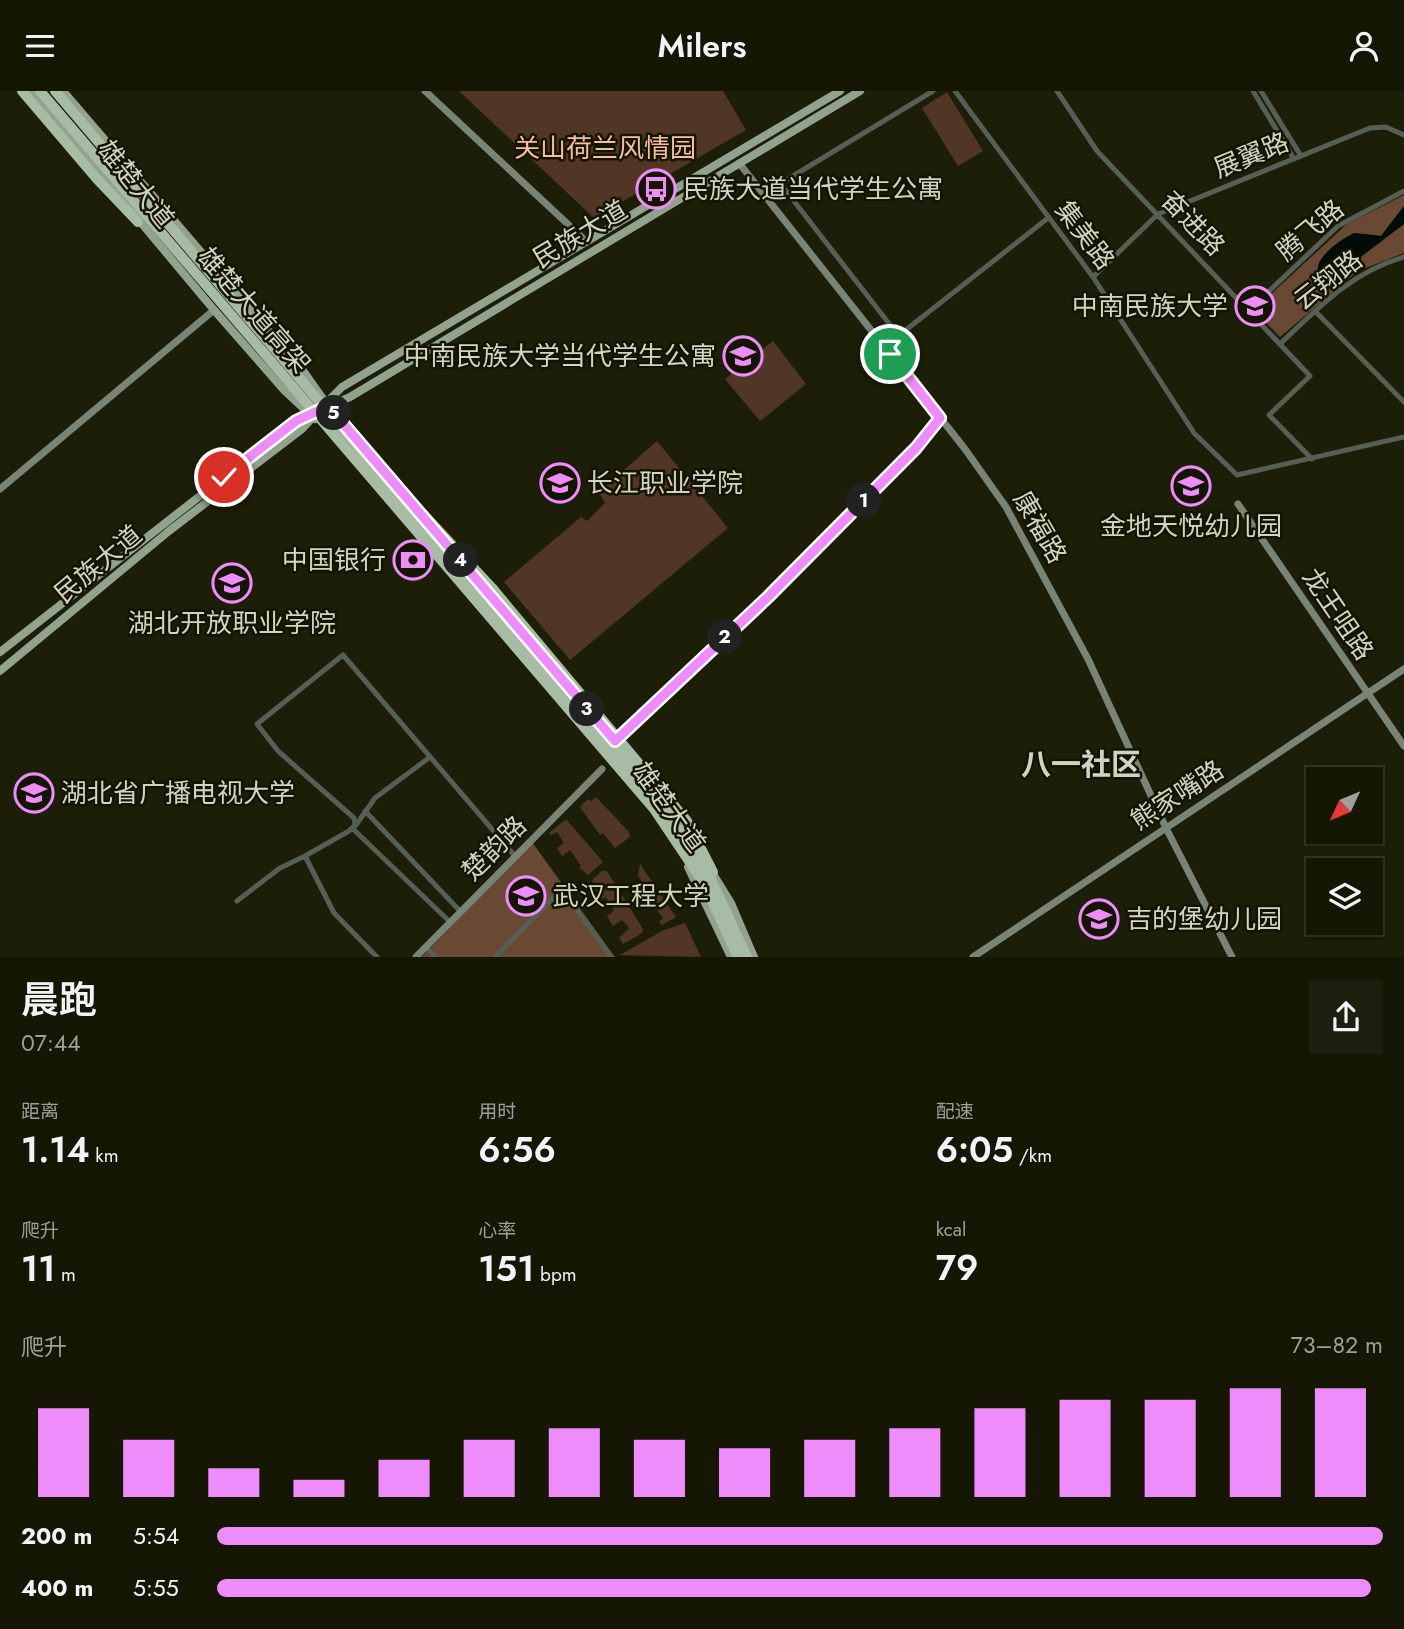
<!DOCTYPE html>
<html lang="zh">
<meta charset="utf-8">
<style>
body{margin:0;font-family:Jost,"Noto Sans SC",sans-serif;background:#1f1f0f;color:#f1f3f6;height:100vh;display:flex;flex-direction:column;font-size:26px;white-space:nowrap}
*{box-sizing:border-box;margin:0}
p{font-size:23px;color:#9e9f9a}
.icon{flex:none;width:38px;height:38px;fill:none;stroke:currentColor;stroke-width:2;stroke-linecap:round;stroke-linejoin:round}
.map{position:relative;height:866px;overflow:hidden}
.side{display:flex;flex-direction:column;background:#161605;flex:1}
.side>*{flex:none}
.needle{width:46px;rotate:226deg}
.fabs{position:absolute;left:1306px;top:676px;display:grid;gap:14px}
.fabs a{display:grid;place-items:center;width:77px;height:77px;border-radius:0px;background:#161605;box-shadow:0 2px 5px #0004,0 0 0 2px #353527;font-size:35px}
.pin{position:absolute;display:grid;place-items:center;width:60px;height:60px;color:#fff;margin:-30px;border:4px solid #fff;border-radius:50%;box-shadow:0 2px 7px #0007}
.km{position:absolute;width:35px;height:35px;margin:-18px;border-radius:50%;background:#222;color:#fff;font-size:19px;line-height:35px;text-align:center}
.round{display:grid;place-items:center;flex:none;width:74px;height:74px;border-radius:0px;background:#1f1f0f}
.summary{display:flex;align-items:center;justify-content:space-between;height:119px;padding:0 21px}
h1{font-size:38px;font-weight:600;line-height:52px}
.figures{display:grid;grid-template-columns:repeat(3,1fr);gap:10px;height:119px;padding:7px 21px}
.figures div{display:grid;align-content:center}
.figures b{font-size:35px;font-weight:600}
.figures small{font-size:19px;font-weight:400}
.figures p{font-size:19px}
.chart{height:196px;padding:14px 21px}
.chart p{display:flex;justify-content:space-between}
.chart svg{width:100%;height:126px;margin-top:7px;stroke:#ed8cfa;stroke-width:6}
ul{padding:0 21px;list-style:none;font-size:23px}
li{display:grid;grid-template-columns:112px 84px 1fr;align-items:center;height:52px}
li i{height:18px;border-radius:9px;background:#ed8cfa}
header{display:flex;justify-content:space-between;align-items:center;height:91px;padding:0 21px;background:#161605;font-size:32px;font-weight:600}
.map>svg:first-child{display:block}
.green{fill:#523625}
.forest{fill:#6a4934}
.water{fill:#000d07}
.lines{fill:none;stroke-linecap:round;stroke-linejoin:round}
.street{stroke:#565f55;stroke-width:5}
.secondary{stroke:#778476;stroke-width:7}
.primary{stroke:#91a28f;stroke-width:8}
.highway{stroke:#a8bca5;stroke-width:10}
.highway-bridge{stroke:#a8bca5;stroke-width:10}
.route-casing{stroke:#fff;stroke-width:14}
.route{stroke:#ed8cfa;stroke-width:9}
.labels{text-anchor:middle;dominant-baseline:central;stroke-width:5;stroke-linejoin:round;paint-order:stroke}
.park-label{font-size:26px;fill:#fabd99;stroke:#141501}
.street-label{font-size:26px;fill:#d1d3c5;stroke:#141501}
.poi-label{font-size:26px;fill:#d1d3c5;stroke:#141501;text-anchor:start}
.quarter-label{font-size:30px;font-weight:bold;fill:#d1d3c5;stroke:#141501}
</style>
<header><svg class="icon" aria-label="menu" viewBox="0 0 24 24"><path d="M4 6h16M4 12h16M4 18h16"/></svg>Milers<svg class="icon" aria-label="person" viewBox="0 0 24 24"><circle cx="12" cy="8" r="4"/><path d="M4 21q1-7 8-7t8 7"/></svg></header>
<div class="map">
<svg width="1404" height="866" viewBox="0 0 1404 866">
<rect width="100%" height="100%" fill="#1d1e07"/>
<path class="green" d="M459,0H723L746,39L594,127Z
M947,1L983,60L958,75L922,17Z
M773,250L806,293L760,330L725,288Z
M657,350L728,437L570,569L504,491L581,426L587,430L605,412L599,401Z
M596,706L629,741L630,746L615,757L603,742L600,744L580,716L588,708L591,710Z
M566,728L603,771L588,784L579,777L581,775L570,759L562,765L557,757L564,752L557,741L551,744L549,742Z
M640,773L676,826L662,834L659,831L663,827L643,798L646,796L638,785Z
M602,780H607L643,838L642,842L623,853L619,847L629,837L622,829L613,835L607,825L614,820L606,806L602,808L592,794L593,788Z
M685,832L701,866L620,864L662,840Z"/>
<path class="forest" d="M1404,104V115L1381,145L1353,142L1319,172L1335,186L1404,133V162L1358,180L1280,246L1256,221L1257,216L1347,133Z
M532,751L615,866H422Z"/>
<path class="water" d="M1404,115V133L1333,186L1318,182C1314,166 1342,147 1355,142L1381,145Z"/>
<g class="lines">
<path class="street" d="M933,0L783,91V96L894,239L902,242L1048,127
M955,0L1093,186L1194,342L1237,384L1404,346
M1057,0L1097,60L1310,285L1269,324L1312,368
M1253,0L1294,68
M1261,0L1301,65
M1093,186L1158,123L1370,37L1386,36L1404,44
M1249,219L1338,135L1404,100
M1315,220L1404,311
M1280,253C1319,216 1352,181 1404,166
M618,648L768,506L916,357L940,327
M365,720L460,820
M356,734L375,707L430,666
M352,737L450,831
M237,810L280,777L305,765
M426,856L436,866
M377,866L334,822L305,765L349,740L355,734L354,727L278,660L257,633L343,564L515,765
M495,866L562,798L611,866"/>
<path class="secondary" d="M425,0L587,151
M739,72L965,358L1006,416L1088,568L1166,737L1232,866
M0,398L214,219
M1238,413L1404,655
M416,866L602,678
M973,866L1404,578"/>
<path class="primary" d="M31,0L214,219L284,299L315,328
M63,0L304,281L326,312
M324,314L342,296L840,0
M360,351L413,413
M469,479L597,629
M0,561L296,330L350,306L860,0
M0,580L169,440L302,338L315,324
M668,714L691,746
M688,776L731,866
M710,778L731,812L754,866"/>
<path class="highway" d="M22,0L97,88L138,131
M411,410L493,498"/>
<path class="highway-bridge" d="M40,0L654,718L703,791L738,866
M55,0L662,714L708,782L747,866
M493,498L687,730L713,781"/>
</g>
<g class="lines">
<g class="route-casing">
<path id="route" d="M224,386L296,330L328,315L615,650L768,506L916,357L940,327L890,263"/>
</g>
<use href="#route" class="route"/>
</g>
<defs>
<g id="bus-ring" transform="scale(2.0125)"><circle r="9.5" fill="#141501" stroke="#ed8cfa" stroke-width="1.5"/><path d="M-5-6H5V4H4V6H2V4H-2V6H-4V4H-5ZM-3.5-4V0h7V-4ZM-3.5 1.2v1.5H-2V1.2ZM2 1.2v1.5H3.5V1.2Z" fill="#ed8cfa"/></g>
<g id="university-ring" transform="scale(2.0125)"><circle r="9.5" fill="#141501" stroke="#ed8cfa" stroke-width="1.5"/><path d="M0-5L7-2L0 1L-7-2ZM-4 1L0 2.5L4 1V4Q0 6-4 4Z" fill="#ed8cfa"/></g>
<g id="school-ring" transform="scale(2.0125)"><circle r="9.5" fill="#141501" stroke="#ed8cfa" stroke-width="1.5"/><path d="M0-5L7-2L0 1L-7-2ZM-4 1L0 2.5L4 1V4Q0 6-4 4Z" fill="#ed8cfa"/></g>
<g id="bank-ring" transform="scale(2.0125)"><circle r="9.5" fill="#141501" stroke="#ed8cfa" stroke-width="1.5"/><path d="M-6-4H6V4H-6ZM0-2.3a2.3 2.3 0 1 0 0 4.6a2.3 2.3 0 1 0 0-4.6Z" fill="#ed8cfa"/></g>
</defs>
<g fill-rule="evenodd">
<use href="#bus-ring" x="656" y="98"/>
<use href="#university-ring" x="1255" y="215"/>
<use href="#university-ring" x="743" y="265"/>
<use href="#university-ring" x="560" y="392"/>
<use href="#school-ring" x="1191" y="395"/>
<use href="#bank-ring" x="413" y="469"/>
<use href="#university-ring" x="232" y="492"/>
<use href="#university-ring" x="34" y="702"/>
<use href="#university-ring" x="526" y="805"/>
<use href="#school-ring" x="1099" y="828"/>
</g>
<g class="labels">
<g class="park-label">
<text x="605" y="57">关山荷兰风情园</text>
</g>
<g class="street-label">
<text transform="translate(1251 64) rotate(-22)">展翼路</text>
<text transform="translate(136 93) rotate(51)">雄楚大道</text>
<text transform="translate(1193 132) rotate(46)">奋进路</text>
<text transform="translate(1310 139) rotate(-40)">腾飞路</text>
<text transform="translate(580 143) rotate(-31)">民族大道</text>
<text transform="translate(1085 144) rotate(53)">集美路</text>
<text transform="translate(1328 189) rotate(-38)">云翔路</text>
<text transform="translate(254 219) rotate(49)">雄楚大道高架</text>
<text transform="translate(1040 436) rotate(60)">康福路</text>
<text transform="translate(98 473) rotate(-40)">民族大道</text>
<text transform="translate(1338 523) rotate(56)">龙王咀路</text>
<text transform="translate(1177 704) rotate(-33)">熊家嘴路</text>
<text transform="translate(669 716) rotate(54)">雄楚大道</text>
<text transform="translate(494 757) rotate(-45)">楚韵路</text>
</g>
<g class="poi-label">
<text x="683" y="98">民族大道当代学生公寓</text>
<text x="1228" y="215" text-anchor="end">中南民族大学</text>
<text x="716" y="265" text-anchor="end">中南民族大学当代学生公寓</text>
<text x="587" y="392">长江职业学院</text>
<text x="1191" y="435" text-anchor="middle">金地天悦幼儿园</text>
<text x="386" y="469" text-anchor="end">中国银行</text>
<text x="232" y="532" text-anchor="middle">湖北开放职业学院</text>
<text x="61" y="702">湖北省广播电视大学</text>
<text x="553" y="805">武汉工程大学</text>
<text x="1126" y="828">吉的堡幼儿园</text>
</g>
<g class="quarter-label">
<text x="1081" y="673">八一社区</text>
</g>
</g>
</svg>
<div class="fabs">
<a><svg class="needle" viewBox="-14 -14 28 28"><path d="M0-13l5 13h-10z" fill="#e53935"/><path d="M0 13l5-13h-10z" fill="#9e9f9a"/></svg></a>
<a><svg class="icon" aria-label="layers" viewBox="0 0 24 24"><path d="M12 4l9 5-9 5-9-5zM3 14l9 5 9-5"/></svg></a>
</div>
<div class="pin" style="left:890px;top:263px;background:#1e9e55"><svg class="icon" aria-label="arrive" viewBox="0 0 24 24"><path d="M6 21V4h12l-3 4 3 4H6"/></svg></div>
<div class="pin" style="left:224px;top:386px;background:#d93025"><svg class="icon" aria-label="check" viewBox="0 0 24 24"><path d="M5 12l5 5 9-10"/></svg></div>
<b class="km" style="left:864px;top:410px">1</b>
<b class="km" style="left:725px;top:546px">2</b>
<b class="km" style="left:587px;top:618px">3</b>
<b class="km" style="left:461px;top:469px">4</b>
<b class="km" style="left:334px;top:322px">5</b>
</div>
<section class="side">
<div class="summary"><div><h1>晨跑</h1><p>07:44</p></div><a class="round"><svg class="icon" aria-label="share" viewBox="0 0 24 24"><path d="M12 15V3M7 8l5-5 5 5M5 13v7h14v-7"/></svg></a></div>
<div class="figures">
<div><p>距离</p><b>1.14<small> km</small></b></div>
<div><p>用时</p><b>6:56</b></div>
<div><p>配速</p><b>6:05<small> /km</small></b></div>
</div>
<div class="figures">
<div><p>爬升</p><b>11<small> m</small></b></div>
<div><p>心率</p><b>151<small> bpm</small></b></div>
<div><p>kcal</p><b>79</b></div>
</div>
<div class="chart"><p><span>爬升</span>73–82 m</p>
<svg viewBox="0 0 160 44" preserveAspectRatio="none"><path d="M5 44V13M15 44V24M25 44V34M35 44V38M45 44V31M55 44V24M65 44V20M75 44V24M85 44V27M95 44V24M105 44V20M115 44V13M125 44V10M135 44V10M145 44V6M155 44V6"/></svg>
</div>
<ul>
<li><b>200 m</b>5:54<i style="width:100%"></i></li>
<li><b>400 m</b>5:55<i style="width:99%"></i></li>
</ul>
</section>
